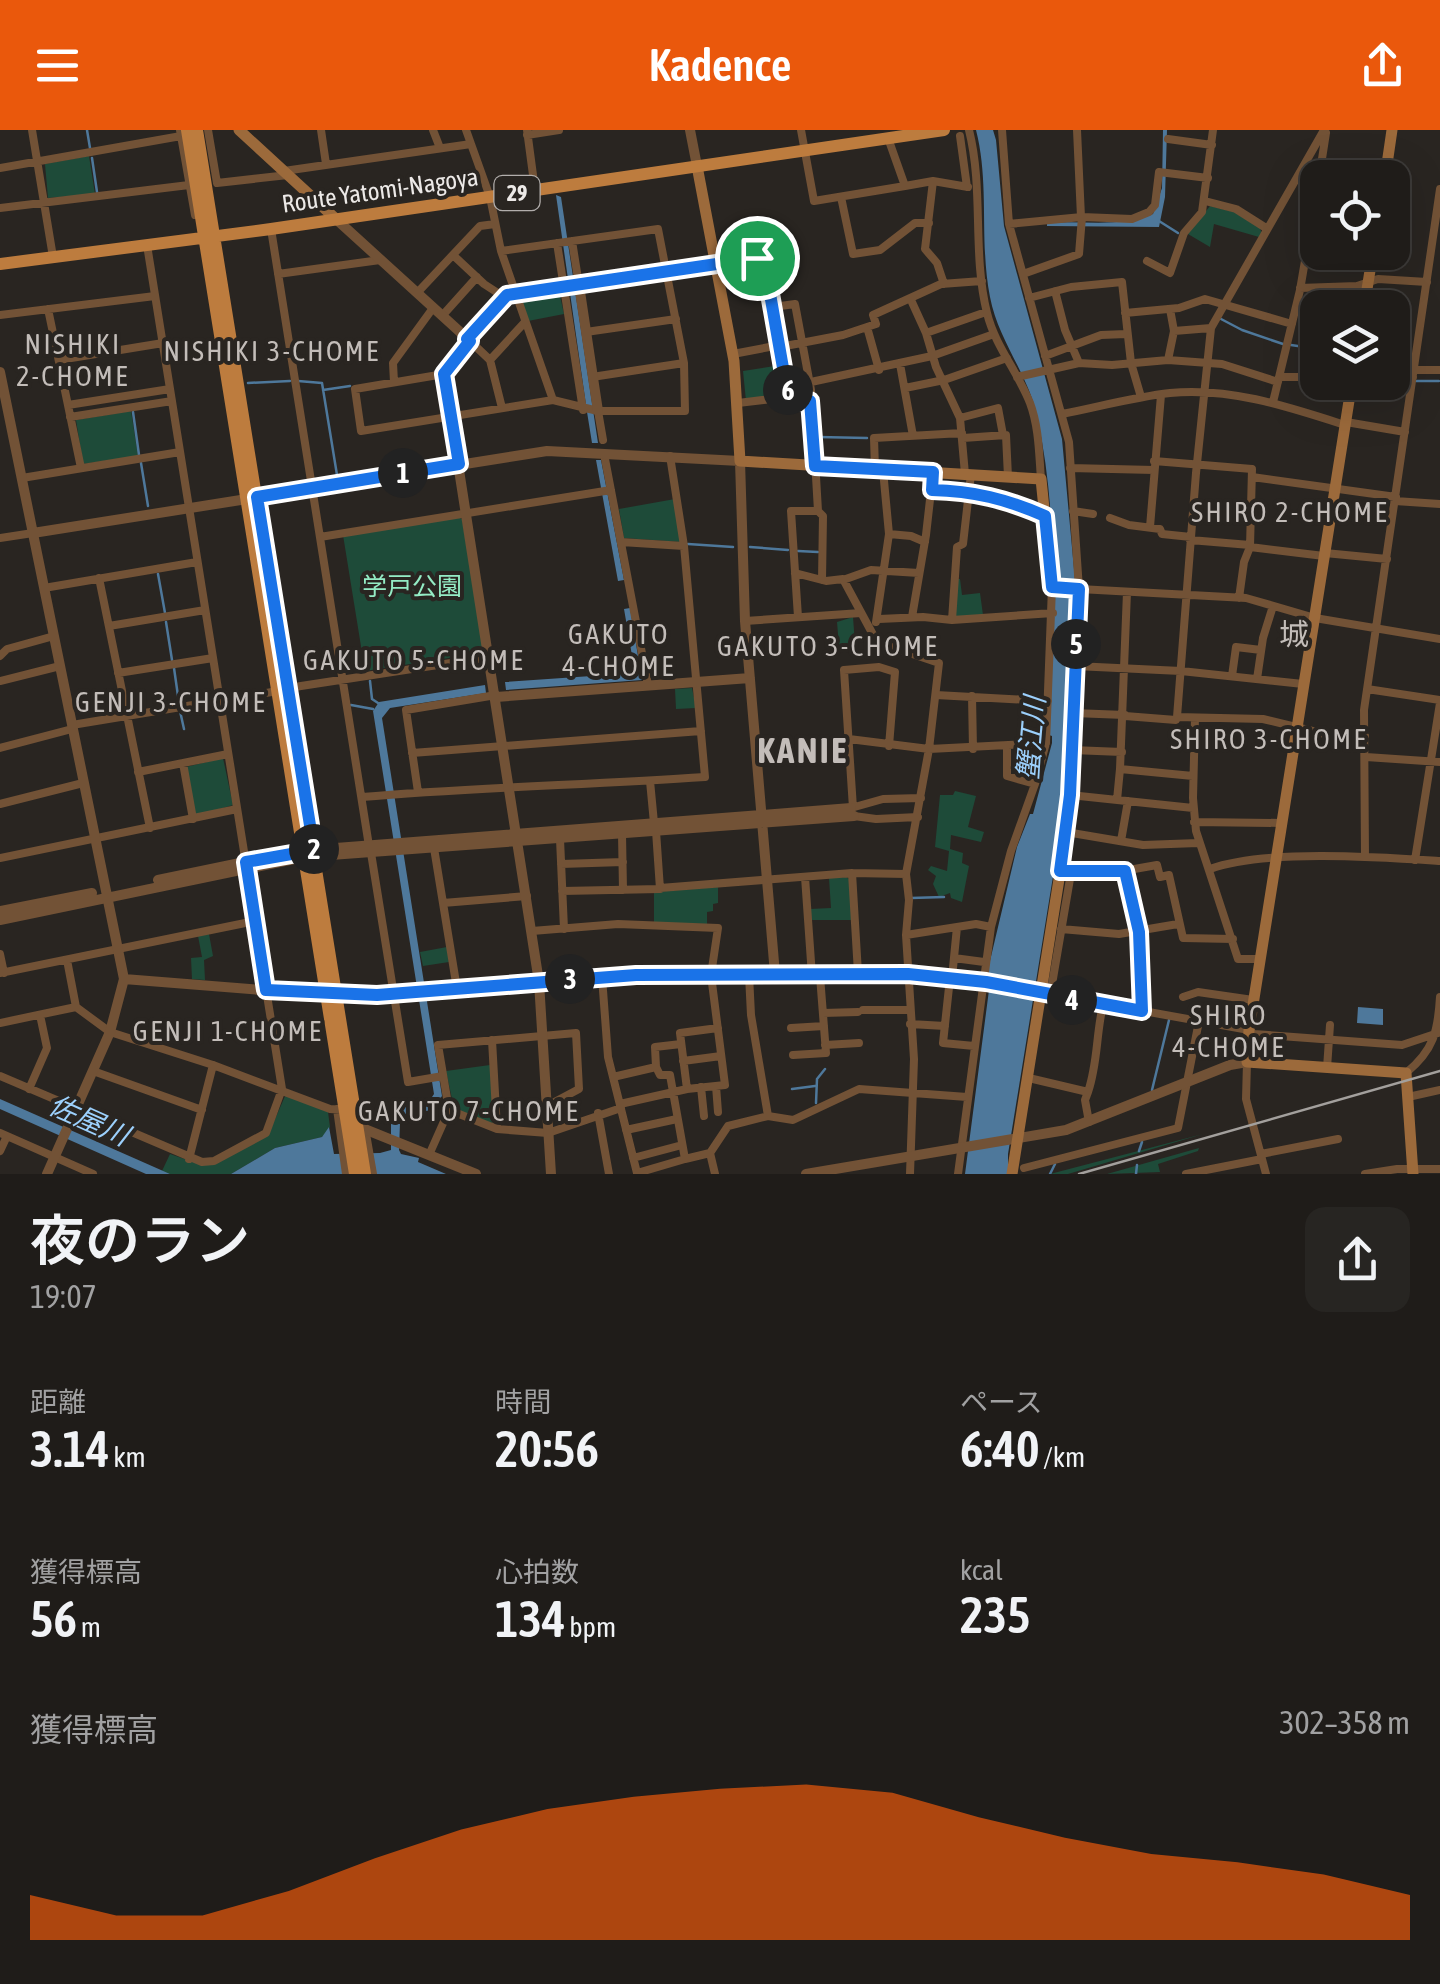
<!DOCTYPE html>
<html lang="ja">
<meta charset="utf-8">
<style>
body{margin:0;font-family:"Asap Condensed","Noto Sans JP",sans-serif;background:#272522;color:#f1f3f6;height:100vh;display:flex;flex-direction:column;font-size:38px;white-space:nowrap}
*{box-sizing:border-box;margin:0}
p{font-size:32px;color:#a1a1a2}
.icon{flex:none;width:55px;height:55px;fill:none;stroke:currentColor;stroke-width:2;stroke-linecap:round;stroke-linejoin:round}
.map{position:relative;height:1044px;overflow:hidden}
.details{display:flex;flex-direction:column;background:#1f1c19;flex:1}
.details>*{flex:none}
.controls{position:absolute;left:1300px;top:30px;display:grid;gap:20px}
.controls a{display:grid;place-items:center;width:110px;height:110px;border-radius:20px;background:#1f1c19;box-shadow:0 10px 40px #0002,0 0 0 2px #3c3a38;font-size:50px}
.pin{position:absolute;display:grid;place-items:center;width:85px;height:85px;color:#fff;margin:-42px;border:5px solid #fff;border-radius:50%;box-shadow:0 2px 10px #0007}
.km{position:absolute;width:50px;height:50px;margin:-25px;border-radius:50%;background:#222;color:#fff;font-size:28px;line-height:50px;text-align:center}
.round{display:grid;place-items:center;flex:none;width:105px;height:105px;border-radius:20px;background:#272522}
.head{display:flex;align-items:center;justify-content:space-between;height:170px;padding:0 30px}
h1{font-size:55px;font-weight:600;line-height:75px}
.stats{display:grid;grid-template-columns:repeat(3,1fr);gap:15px;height:170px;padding:10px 30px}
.stats div{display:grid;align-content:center}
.stats b{font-size:50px;font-weight:600}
.stats small{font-size:28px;font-weight:400}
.stats p{font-size:28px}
.chart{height:280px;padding:20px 30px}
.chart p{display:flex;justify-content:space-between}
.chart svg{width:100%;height:180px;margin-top:10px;fill:#ea580c;opacity:.7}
header{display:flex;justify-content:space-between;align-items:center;height:130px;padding:0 30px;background:#ea580c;color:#fff;font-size:45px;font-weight:600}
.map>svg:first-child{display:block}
.green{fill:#1e4b39}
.water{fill:#4e789b}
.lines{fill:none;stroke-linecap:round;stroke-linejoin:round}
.stream{stroke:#4e789b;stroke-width:2.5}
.minor{stroke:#725236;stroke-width:8}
.tertiary{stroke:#725236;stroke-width:10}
.secondary{stroke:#9c6a3b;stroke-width:11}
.primary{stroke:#bd7c3e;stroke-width:12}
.rail{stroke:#a3a09d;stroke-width:2.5}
.route-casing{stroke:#fff;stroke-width:20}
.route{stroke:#1a73e8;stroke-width:12}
.labels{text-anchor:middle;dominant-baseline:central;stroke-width:8;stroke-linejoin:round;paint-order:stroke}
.shield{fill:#292521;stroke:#b2aeac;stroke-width:2.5}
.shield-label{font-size:22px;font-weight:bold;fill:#ece9e7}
.street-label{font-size:25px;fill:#ece9e7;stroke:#292521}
.park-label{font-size:25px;fill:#94ecc5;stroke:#292521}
.neighbourhood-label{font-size:28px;letter-spacing:2.5px;fill:#c3bdb9;stroke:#292521}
.water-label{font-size:28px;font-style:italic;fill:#9cd0fc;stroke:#292521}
.quarter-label{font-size:30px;fill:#c3bdb9;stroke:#292521}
.district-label{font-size:35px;font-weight:bold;letter-spacing:2.5px;fill:#c3bdb9;stroke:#292521}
</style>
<header><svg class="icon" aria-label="menu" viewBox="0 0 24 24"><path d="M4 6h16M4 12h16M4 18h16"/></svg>Kadence<svg class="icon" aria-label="share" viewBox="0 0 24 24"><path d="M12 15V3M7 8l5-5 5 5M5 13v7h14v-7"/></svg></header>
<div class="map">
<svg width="1440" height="1044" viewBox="0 0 1440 1044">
<rect width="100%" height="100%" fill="#292521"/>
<path class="green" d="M89,26L95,64L48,68L45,34Z
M1210,76L1234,82L1260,98L1262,104L1259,107L1214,94L1210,117L1188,104Z
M559,161L564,184L528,191L520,169L522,167Z
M781,235L785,266L746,271L743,241Z
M131,281L138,326L83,334L76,290Z
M675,369L681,412L624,408L619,379Z
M458,387L462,389L484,518L481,523L365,541L343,405Z
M956,449H960L962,465L980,463L983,485L954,487Z
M853,487L855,514L839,516L837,492Z
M692,558L696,578L676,579L675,559Z
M223,628L233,675L196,686L186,637Z
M955,661L976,666L968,697L984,702L981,712L951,705L950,719L963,723L962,733L969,736L962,772L951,768L950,763L939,767L933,754L936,746L928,740L931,736L947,741L949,721L935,717L940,665H953Z
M846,747L849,749L852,790H811L810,779L831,778L829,748Z
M718,757V773L713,774V781L707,782V794L654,793V762Z
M209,804L213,826L204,830L205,850L192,849L191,828L202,827L198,806Z
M447,817L449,832L423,836L420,822Z
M490,935L494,992L491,994L454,978L446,941Z
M286,964L328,982L330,997L322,1007L275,1018L231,1044H170L162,1041L170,1024L202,1035L268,1005Z
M1203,1004L1068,1044H1050Z
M1199,1018L1198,1021L1158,1034L1160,1042L1107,1044Z"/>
<path class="water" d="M976,0H993L996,10L1004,96L1062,309L1075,450L1062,691L1008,1024V1044H965L989,860V835L1017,717L1030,684H1033L1052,613V606L1049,605C1053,499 1060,391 1037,286C1028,244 998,210 990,167C979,111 990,55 976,0Z
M1163,0H1167L1165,67L1159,97L1047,96V93C1082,90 1121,98 1153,84L1162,58Z
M556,65L561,67L598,313H592L587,282Z
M596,330H601L624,450L618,451Z
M630,478L642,550L506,560L505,552L635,543L624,479Z
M485,555L486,563L390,578L382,588L442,966L432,980L407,984L400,993L399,1020L401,1024L419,1028L418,1032L446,1044H231L275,1018L322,1007L329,997L334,1024L380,1023L391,1020V979L428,973L434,964L373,581L379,572Z
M1358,877L1383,879V895L1357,893Z
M0,969L170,1044H146L0,979Z"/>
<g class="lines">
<path class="stream" d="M87,0L90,18
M92,28L97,62
M1159,91L1178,103
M1221,189L1242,200L1283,214
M1291,215L1318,219
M298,251L322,253L337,345
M1416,251H1439
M248,253L290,251
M1362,256L1409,251
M323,260L350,256
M133,282L139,325
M818,307L867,308
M141,333L148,376
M688,414L733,417
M750,417L788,420
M798,421L818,422
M158,444L165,483
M166,492L172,530
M174,538L179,573
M370,551L372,569L381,575
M351,575L373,579
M180,581L184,599
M911,768L944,767
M792,959L815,956
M1152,960L1169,890
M816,973L817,949L825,939
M1139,1021L1142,1012
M1050,1044L1055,1034
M1136,1044L1137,1035"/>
<path class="minor" d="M32,0L53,127
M180,0L195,85
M208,0L217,53L288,45
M321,0L326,34
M433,0L440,18
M466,0L490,67L501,121L553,270
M527,0L535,60
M801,0L814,71L905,56
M969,0C984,60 972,123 987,183C995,216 1018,242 1030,273C1039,297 1039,324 1041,349
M1002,0L1009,94L1069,312L1079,459L1246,468L1315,488L1440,509
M1077,0L1081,87
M1324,0L1211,198L1196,343L1177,587L1263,589L1329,605L1365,606
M527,5L559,0
M960,6L967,57
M888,8L905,56L933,51L925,119L937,133L944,154
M1168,9L1212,15
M0,38L181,6
M284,41L471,14
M1319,48L1326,3
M933,51L968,57
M841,67L853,124L880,120L915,93H929
M1205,71L1236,79L1266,98
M0,78L189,55
M1009,94L1082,87L1132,89L1149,82L1155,75L1159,42L1208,48
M271,99L369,716
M557,113L583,280
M453,125L484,154L504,167L579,155L572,111
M1147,131L1170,143L1184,103L1202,82L1213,0
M717,134L757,128L766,141L789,272L810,271
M278,144L380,130
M1023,144L1079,124L1082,87
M1300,158L1357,156L1378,149L1427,152
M1055,161L1065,200L1079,233
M417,163L480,96L495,94
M1029,168L1071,157L1122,152L1131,233L1141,267
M911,170L926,203L936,237L960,288L965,344
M773,177L795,174L811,260L818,381L823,386L822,450
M48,179L81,338
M1125,183L1179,178L1205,169L1292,194
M0,185L155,166
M442,186L477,147
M867,197L879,240
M1174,201L1211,198
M586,202L676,189
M926,203L986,182
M467,209L504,167
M470,211L490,230L502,278
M780,217L843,205L876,194L873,185L941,154L982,151
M733,224L780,215
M1045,226L1101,205L1126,204
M59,230L163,213
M490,230L525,192
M1168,230L1174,201L1170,179
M900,234L913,306
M1414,240H1440
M444,244L355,259L361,301L553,270L598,281H685L684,233L658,99L501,121
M592,247L684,233
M1017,247L1079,233L1112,235L1168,230L1222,234L1278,252
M1280,247H1318
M1392,247H1413
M394,252L393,233L433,178
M811,252L932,226L994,204
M905,258L944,250L1007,228
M1273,272L1300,160L1318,55
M738,273L788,267
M68,275L170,259
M598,281L603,310
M1062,284C1098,277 1134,267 1170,263C1230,257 1289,277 1345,295
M70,287L172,271
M960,288L998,278L1003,305
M1346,292L1405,302
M963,308L1006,305L1008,347
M605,329L648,555
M1154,331L1252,339L1250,417L1244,432L1239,468
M1070,338L1154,340
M875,339L874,308L962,303
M1252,347L1396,367
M22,348L180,322
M932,360C974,361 1007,369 1045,386
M1395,371L1440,374
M1073,381L1093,384
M1110,388L1129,395L1160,399L1162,404L1191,407
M1150,397L1161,265
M889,404L911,406L925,412
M320,407L611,360
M0,408L33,403
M1190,410L1250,415
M621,412L684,416
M1250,417L1324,426
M1325,423L1387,429
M795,443L826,451L843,449L877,512L939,533L929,619L906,744L909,770L906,805L914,929L910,1044
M99,448L150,698
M843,450L871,440L919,443
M44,458L197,432
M1127,462L1120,639L1193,646
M798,487L791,381H818
M912,487L926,405L933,343
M879,489L923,487L952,490L1053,483
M952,490L957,417L963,414L971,344
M745,491L861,483
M876,492L889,404L883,340
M109,496L205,480
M0,526L7,519L54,506
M1075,536L1181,541L1303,554
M118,543L213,528
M1232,546L1236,517L1261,520
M1257,549L1263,508L1273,476
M0,551L60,536
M288,558L490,527
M1367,559L1440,570
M936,565L1048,571
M972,566L973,619
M1073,583L1125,585
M1125,586L1176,590L1177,587
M1195,588L1193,668L1196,701L1238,829H1260
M72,595L278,561
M849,609L929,619L1046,613
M1007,617V646L1035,654
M0,618L72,599
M1072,620L1122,622
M412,623L701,601
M1366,627L1440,632
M183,633L193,689
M138,642L228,624
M650,651L654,693
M418,662L406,580L496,565
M1070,665L1193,678
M362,667C476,657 590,655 705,647L684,416L670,326
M1117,670L1120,639
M0,674L83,653
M851,678L883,669L921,668
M853,678L844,540L879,537L895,542L889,616
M854,686L876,689L918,687
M1194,692L1283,693
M1066,702L1143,715L1198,713
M622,704L623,760
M560,709L564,799
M1121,711L1128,671
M434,718L457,859
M371,723L408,952L443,946
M1365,727L1364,580L1440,59
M0,728L237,679
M1415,730L1440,573
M561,734L623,732
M1210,739C1265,719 1379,727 1440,731
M1060,741L1106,744L1157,735L1160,747L1169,745L1183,808L1233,809
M1125,741L1139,802L1142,881
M852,743L858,843
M805,747L812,846
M660,758L852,743L906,744
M562,761L660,759L656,701
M443,773L527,766
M1061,799L1119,804L1178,794
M532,801L618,794L718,798L711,845L725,955L687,959L620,974
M906,805L976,794L991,797
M0,824L4,843
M954,828L984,832
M67,830L76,877L110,902L213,935L330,979L345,980
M0,843L255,791
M749,845L751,885L768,986
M602,847L608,927L637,1043L685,1029L670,945H660L656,937L613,947
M950,848L943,913L974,916
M952,848L957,797
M982,852L1249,900L1254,904L1402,915L1438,903
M1050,866L1071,743
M1183,867L1198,862L1253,870
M863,880H910
M823,883L858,882
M0,893L76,877
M910,894L945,896
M791,898L824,896
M492,910L497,999
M825,915L859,913
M793,925L826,923L820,846
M683,931L721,926
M1247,932L1246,969L1266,1044
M656,937L655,917L681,914
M1327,938L1330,895
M93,941L202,980
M1406,943C1434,920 1438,901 1440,867
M0,946L202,1032L214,1031L266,1003L282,959L147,115
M1033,949L1088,962C1098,933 1096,904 1103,875
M716,956L718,982
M701,957L704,986
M29,959L47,918L40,885
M687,959L680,903L718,898
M1088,962L1085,970L1089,992
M1408,967L1440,960
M337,979L346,1044
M449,980L497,999L548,1003L621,978
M598,983L609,1044
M365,998L373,1044
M626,1000L677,989
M0,1003L93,1044
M0,1021L7,1006
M710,1023L715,1044
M1261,1024L1338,1009
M429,1025L449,980L438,915L576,903L579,959L547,976
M633,1028L682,1015
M189,1029L213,935
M685,1029L710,1023L728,996L768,986L793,990L859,959L967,967
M1024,1038L1178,998L1199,891
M958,1044L991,797L1011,721L1035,654L1046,613L1052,457
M1186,1044L1262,1029
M1365,1044L1397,1039H1440"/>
<path class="tertiary" d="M690,0L697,36
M337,90L470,211L444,244L539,852L551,1044
M0,242L124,849L110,902L47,1044
M598,281L579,155L717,134
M257,367L547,321L740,331L745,491L775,844
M33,403L247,369
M496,567L750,548
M310,720L851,678
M158,750L278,725
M0,781L92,763
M0,790L304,727L854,686
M124,849L336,866L639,845L908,844L982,852
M357,996L476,1044
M806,1044L1066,1000L1230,935L1247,932"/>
<path class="secondary" d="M239,0L337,90
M697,36L734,231L740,331L1041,349L1052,457L1079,459L1067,699L1012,1044
M1385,48L1392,0
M1364,178L1373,122
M1352,252L1249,900L1247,932L1406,943L1413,1044"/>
<path class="primary" d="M187,0L355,1044
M197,0L365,1044
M0,134L271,99L944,0"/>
<path class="rail" d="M1079,1044L1440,941"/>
</g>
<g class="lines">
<g class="route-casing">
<path id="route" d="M757,128L766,141L789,272L810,271L815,336L933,342L932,360C974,361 1006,369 1045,386L1052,457L1079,459L1070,665L1060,741H1125L1139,802L1142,881L986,852L908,844L636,845L377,865L266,860L246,732L314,720L257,367L459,334L444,244L470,211L467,209L507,165Z"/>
</g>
<use href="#route" class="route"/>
</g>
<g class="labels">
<rect class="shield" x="494.5" y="46" width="45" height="34" rx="8"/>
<g class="shield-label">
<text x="517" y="63">29</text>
</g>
<g class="street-label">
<text transform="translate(380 60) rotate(-8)">Route Yatomi-Nagoya</text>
</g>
<g class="park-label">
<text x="412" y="456">学戸公園</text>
</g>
<g class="neighbourhood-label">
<text x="73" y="214">NISHIKI<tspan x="73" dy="32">2-CHOME</tspan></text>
<text x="272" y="221">NISHIKI 3-CHOME</text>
<text x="1290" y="382">SHIRO 2-CHOME</text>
<text x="619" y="504">GAKUTO<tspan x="619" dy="32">4-CHOME</tspan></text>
<text x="828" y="516">GAKUTO 3-CHOME</text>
<text x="414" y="530">GAKUTO 5-CHOME</text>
<text x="171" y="572">GENJI 3-CHOME</text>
<text x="1269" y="609">SHIRO 3-CHOME</text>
<text x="1229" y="885">SHIRO<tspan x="1229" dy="32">4-CHOME</tspan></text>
<text x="228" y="901">GENJI 1-CHOME</text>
<text x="469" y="981">GAKUTO 7-CHOME</text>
</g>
<g class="water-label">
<text transform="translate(1031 608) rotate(-85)">蟹江川</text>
<text transform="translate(89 990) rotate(24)">佐屋川</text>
</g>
<g class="quarter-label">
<text x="1294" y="504">城</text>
</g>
<g class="district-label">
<text x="803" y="620">KANIE</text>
</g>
</g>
</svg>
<div class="controls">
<a><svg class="icon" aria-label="locate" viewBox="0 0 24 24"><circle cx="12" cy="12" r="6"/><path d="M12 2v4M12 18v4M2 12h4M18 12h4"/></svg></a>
<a><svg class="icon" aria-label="layers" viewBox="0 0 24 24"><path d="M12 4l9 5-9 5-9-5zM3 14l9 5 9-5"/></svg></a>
</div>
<div class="pin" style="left:757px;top:128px;background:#1e9e55"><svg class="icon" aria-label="arrive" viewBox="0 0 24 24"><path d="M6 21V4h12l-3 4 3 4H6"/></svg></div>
<b class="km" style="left:403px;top:343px">1</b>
<b class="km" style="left:314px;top:719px">2</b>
<b class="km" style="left:570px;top:849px">3</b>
<b class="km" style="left:1072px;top:870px">4</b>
<b class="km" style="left:1076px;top:514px">5</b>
<b class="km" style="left:788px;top:260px">6</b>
</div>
<section class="details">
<div class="head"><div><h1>夜のラン</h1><p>19:07</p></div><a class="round"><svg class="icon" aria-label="share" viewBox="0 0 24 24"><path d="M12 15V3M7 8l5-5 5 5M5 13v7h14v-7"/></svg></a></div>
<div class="stats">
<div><p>距離</p><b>3.14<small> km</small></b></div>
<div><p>時間</p><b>20:56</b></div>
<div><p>ペース</p><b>6:40<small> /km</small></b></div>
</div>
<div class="stats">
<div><p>獲得標高</p><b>56<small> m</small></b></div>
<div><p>心拍数</p><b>134<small> bpm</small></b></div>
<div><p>kcal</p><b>235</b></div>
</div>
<div class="chart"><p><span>獲得標高</span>302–358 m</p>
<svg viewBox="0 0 160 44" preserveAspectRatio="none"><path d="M0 44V33L10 38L20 38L30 32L40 24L50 17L60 12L70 9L80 7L90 6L100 8L110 14L120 19L130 23L140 25L150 28L160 33V44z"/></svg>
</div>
</section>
